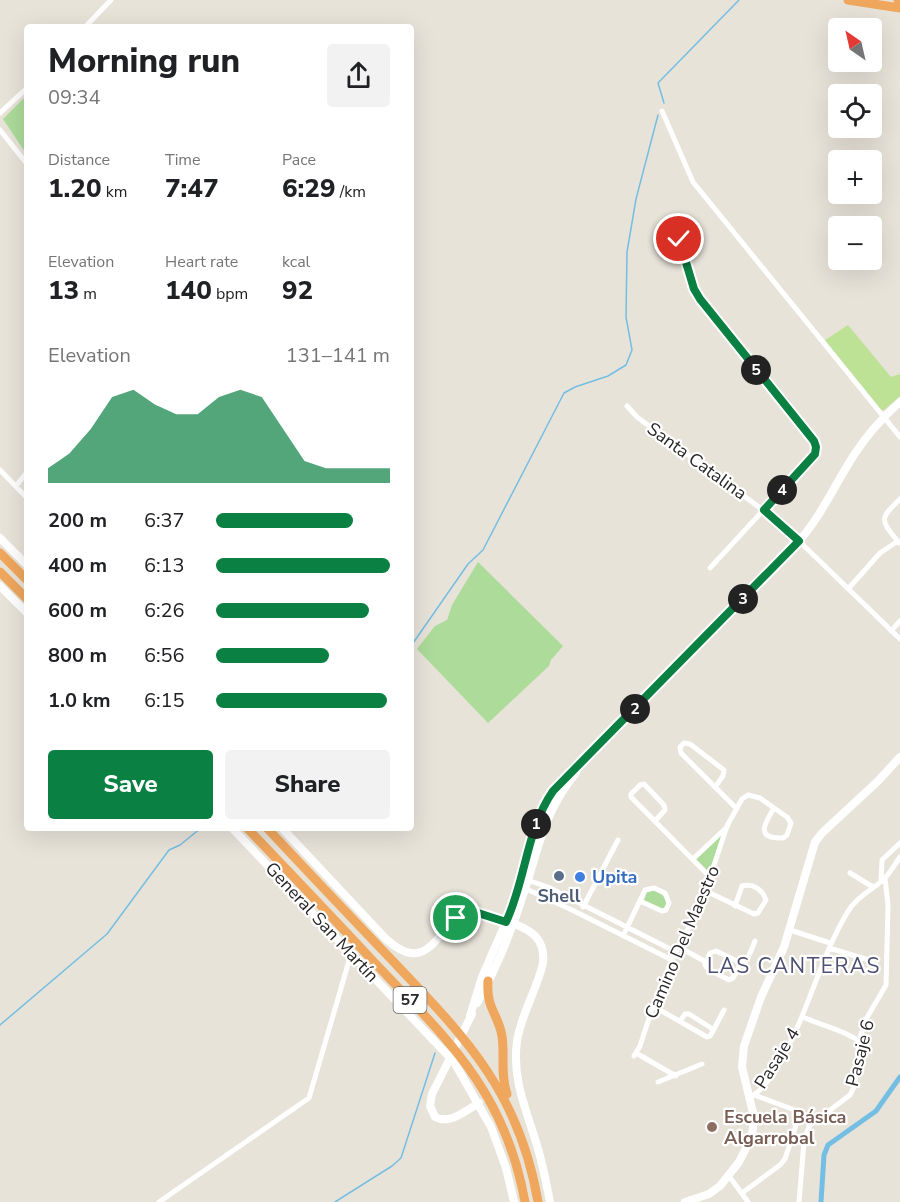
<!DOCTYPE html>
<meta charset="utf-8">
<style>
body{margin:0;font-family:"Nunito Sans",sans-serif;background:#f2f2f2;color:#202124;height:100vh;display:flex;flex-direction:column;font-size:22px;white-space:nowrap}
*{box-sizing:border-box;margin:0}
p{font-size:20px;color:#757577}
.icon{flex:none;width:33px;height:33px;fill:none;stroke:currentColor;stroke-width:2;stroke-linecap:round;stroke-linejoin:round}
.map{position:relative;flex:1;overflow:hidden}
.details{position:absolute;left:24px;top:24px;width:390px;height:807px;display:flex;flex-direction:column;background:#fff;border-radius:6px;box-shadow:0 6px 24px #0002}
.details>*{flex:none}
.needle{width:39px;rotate:326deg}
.fabs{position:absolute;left:828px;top:18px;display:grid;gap:12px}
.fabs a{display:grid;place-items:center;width:54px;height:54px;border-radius:6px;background:#fff;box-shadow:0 6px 24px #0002;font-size:30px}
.pin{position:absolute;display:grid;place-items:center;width:51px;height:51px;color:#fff;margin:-26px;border:3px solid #fff;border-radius:50%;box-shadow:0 2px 6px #0007}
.km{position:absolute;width:30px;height:30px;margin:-15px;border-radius:50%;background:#222;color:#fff;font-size:16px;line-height:30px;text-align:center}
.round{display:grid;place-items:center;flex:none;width:63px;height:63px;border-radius:6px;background:#f2f2f2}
.summary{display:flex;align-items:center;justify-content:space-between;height:102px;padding:0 24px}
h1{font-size:33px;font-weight:800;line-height:45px}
.figures{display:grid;grid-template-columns:repeat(3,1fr);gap:9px;height:102px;padding:6px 24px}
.figures div{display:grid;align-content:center}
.figures b{font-size:26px;font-weight:800}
.figures small{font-size:16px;font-weight:400}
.figures p{font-size:16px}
.chart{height:168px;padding:12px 24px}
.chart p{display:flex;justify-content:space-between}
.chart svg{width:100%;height:108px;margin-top:6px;fill:#0b8043;opacity:.7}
.action{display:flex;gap:12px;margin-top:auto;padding:12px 24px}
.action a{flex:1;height:69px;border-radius:6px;background:#0b8043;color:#fff;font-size:24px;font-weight:800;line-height:69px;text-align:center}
.action a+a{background:#f2f2f2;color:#202124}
ul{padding:0 24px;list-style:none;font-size:20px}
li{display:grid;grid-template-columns:96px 72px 1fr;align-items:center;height:45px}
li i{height:15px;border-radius:8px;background:#0b8043}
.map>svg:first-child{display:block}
.green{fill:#acdb9a}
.pitch{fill:#bde296}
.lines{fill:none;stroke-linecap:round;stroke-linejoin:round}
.stream{stroke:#74bee3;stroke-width:1.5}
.canal{stroke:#74bee3;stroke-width:5}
.street{stroke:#fff;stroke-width:5}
.secondary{stroke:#fff;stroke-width:8}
.highway{stroke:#efa65d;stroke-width:9}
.route-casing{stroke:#fff;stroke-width:12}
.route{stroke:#0b8043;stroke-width:8}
.service-dot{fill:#5c6f8a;stroke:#fff;stroke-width:2}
.shop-dot{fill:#3f7fe0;stroke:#fff;stroke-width:2}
.education-dot{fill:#8d6e63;stroke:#fff;stroke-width:2}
.labels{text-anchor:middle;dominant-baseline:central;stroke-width:4.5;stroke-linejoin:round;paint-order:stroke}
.shield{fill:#fff;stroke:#686868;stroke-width:1.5}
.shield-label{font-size:16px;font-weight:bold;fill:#272727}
.street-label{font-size:18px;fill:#272727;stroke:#fff}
.shop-label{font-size:18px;font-weight:bold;fill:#366cbe;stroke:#fff;text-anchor:start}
.service-label{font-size:18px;font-weight:bold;fill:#4e5e75;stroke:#fff}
.education-label{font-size:18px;font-weight:bold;fill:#785e54;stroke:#fff;text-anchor:start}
.quarter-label{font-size:21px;letter-spacing:1.5px;fill:#4c5073;stroke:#fff}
</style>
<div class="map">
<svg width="900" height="1202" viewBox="0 0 900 1202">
<rect width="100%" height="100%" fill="#e8e3d9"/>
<path class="green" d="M27,95V155L3,119Z
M478,562L563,646L551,660L549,666L488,723L417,649L435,626L447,620L452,605Z
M722,834L710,873L696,859Z
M654,890L665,897L667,905L662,910L644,901L647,892Z"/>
<path class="pitch" d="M848,325L891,377L900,374V396L884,410H881L825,340Z"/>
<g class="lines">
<path class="stream" d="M664,103L658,83L739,0
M411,646L468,564L483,550L564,393L575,387L608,376L626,365L632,350L626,317L627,252L636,199L658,115
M0,1025L107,934L169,850L180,845L201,828
M335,1202L392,1166L401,1158L435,1053"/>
<path class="canal" d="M821,1202L824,1155L828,1145L876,1111L900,1077"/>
<path class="street" d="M85,27L111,0
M662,111L693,182L900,437
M0,113L27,88
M0,130L27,164
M679,239L694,289L700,299L814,441L816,447L815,454L710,568
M627,406L637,417L767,513L799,541L900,639
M0,470L27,498
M16,486L27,472
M899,543C880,519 879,520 900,499
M848,589L880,553L898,541
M891,631L900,621
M684,743L690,744L724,770L723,776L715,787L681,753L680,747Z
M715,787L736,808
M774,808L787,817L791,823L787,835L783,838C754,839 765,823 774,808Z
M655,821L665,810L664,805L644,784L640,785L631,794V797L711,878
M693,859L727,827
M850,873L873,887
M527,880L548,887L676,952
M881,882L882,860L900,843
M522,887L572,910L672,960
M706,891L754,914L758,913L766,900C763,890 753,883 742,886L735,906
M583,907L618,840
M790,930L830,943
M623,936L645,890L654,888L665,893L669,903L666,910L662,911L640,901
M679,947L706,962L705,965L708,969L729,980L733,978L740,965L737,961L716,951L710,953L706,962
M829,948L872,961
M740,965L748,958L755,941
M653,1006L707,1037L710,1036L713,1031L711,1028L689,1014H685L680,1021
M803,1017C822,1026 842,1029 859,1041
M713,1031L724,1010
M636,1053L676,1076
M634,1056L640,1046L653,1006L672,960L701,904L727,826L742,799L748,795L760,798L774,808
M658,1082L702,1064
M754,1095L792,1109L815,1121
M750,1097C764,1090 771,1076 779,1063C808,1015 819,960 847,913C856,897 871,891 884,879C890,873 895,864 900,857
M729,1176L748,1202
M742,1193L780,1165L785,1159L800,1113
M159,1202L309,1098L351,954
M799,1202L804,1142L809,1126L850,1095L855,1085L859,1041L865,1021L886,985L888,905L885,878"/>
<path class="secondary" d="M0,538L27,565
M0,586L27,613
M232,828L454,1062L491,1127L506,1168L514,1202
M282,828L385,938C431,981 438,920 468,913C482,910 527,926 536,937C543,945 544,954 543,963C537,990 521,1014 517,1041C512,1077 525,1107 535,1139C542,1160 546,1181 550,1202
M477,1003C497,967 513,928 525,889C540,844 544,812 576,773
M472,1014L432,1094L430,1106L435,1117C450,1125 466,1110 479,1103
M470,1016L482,977L512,908L536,823L553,791L799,541C822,515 835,484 854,455C867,435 883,417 900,402
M685,1202L709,1194L720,1186L739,1162L752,1136L754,1117L742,1067L744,1046L761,997L784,947L815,842L822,833L878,781L900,757"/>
<path class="highway" d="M848,0L900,8
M898,0H900
M0,553L27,580
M0,572L27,599
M247,828C289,872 331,916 372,960C446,1038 505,1090 525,1202
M267,828C307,871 348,914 389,957C464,1036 519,1090 538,1202
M488,981C486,1009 498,1013 502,1036C505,1056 500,1074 507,1094"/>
</g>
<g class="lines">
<g class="route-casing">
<path id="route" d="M456,918L475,912L506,922C526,880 526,830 553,791L799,541L764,510L815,454L816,447L814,441L700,299L694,289L679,239"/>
</g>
<use href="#route" class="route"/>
</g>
<circle class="service-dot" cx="559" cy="876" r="6"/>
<circle class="shop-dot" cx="580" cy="877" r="6"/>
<circle class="education-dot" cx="712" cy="1127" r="6"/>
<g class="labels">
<rect class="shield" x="393.5" y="987" width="33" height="26" rx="4.5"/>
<g class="shield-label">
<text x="410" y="1000">57</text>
</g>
<g class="street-label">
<text transform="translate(697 461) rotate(36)">Santa Catalina</text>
<text transform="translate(322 922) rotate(47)">General San Martín</text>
<text transform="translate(682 942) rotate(-67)">Camino Del Maestro</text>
<text transform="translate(860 1053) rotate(-76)">Pasaje 6</text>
<text transform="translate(777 1058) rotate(-58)">Pasaje 4</text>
</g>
<g class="shop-label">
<text x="592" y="877">Upita</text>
</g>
<g class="service-label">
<text x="559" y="896">Shell</text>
</g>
<g class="education-label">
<text x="724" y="1117">Escuela Básica<tspan x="724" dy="21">Algarrobal</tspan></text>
</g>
<g class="quarter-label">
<text x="794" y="966">LAS CANTERAS</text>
</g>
</g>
</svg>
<div class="fabs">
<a><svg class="needle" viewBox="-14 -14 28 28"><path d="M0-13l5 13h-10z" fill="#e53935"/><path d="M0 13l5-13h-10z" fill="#757577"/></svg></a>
<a><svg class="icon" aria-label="locate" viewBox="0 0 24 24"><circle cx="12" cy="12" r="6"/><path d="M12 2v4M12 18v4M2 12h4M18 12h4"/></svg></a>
<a>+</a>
<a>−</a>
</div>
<div class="pin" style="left:456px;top:918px;background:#1e9e55"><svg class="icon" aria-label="arrive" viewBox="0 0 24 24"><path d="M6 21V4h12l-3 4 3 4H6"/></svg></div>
<div class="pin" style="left:679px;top:239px;background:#d93025"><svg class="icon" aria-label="check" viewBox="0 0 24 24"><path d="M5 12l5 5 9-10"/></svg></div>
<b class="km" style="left:536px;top:824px">1</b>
<b class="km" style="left:635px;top:709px">2</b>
<b class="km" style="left:743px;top:599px">3</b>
<b class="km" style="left:782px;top:490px">4</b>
<b class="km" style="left:756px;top:370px">5</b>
<section class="details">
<div class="summary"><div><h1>Morning run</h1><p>09:34</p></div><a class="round"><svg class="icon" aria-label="share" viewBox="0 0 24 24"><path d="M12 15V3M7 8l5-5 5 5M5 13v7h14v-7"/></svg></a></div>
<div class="figures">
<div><p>Distance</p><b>1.20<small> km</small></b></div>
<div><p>Time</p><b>7:47</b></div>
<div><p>Pace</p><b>6:29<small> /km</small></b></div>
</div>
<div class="figures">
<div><p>Elevation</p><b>13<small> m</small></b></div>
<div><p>Heart rate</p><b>140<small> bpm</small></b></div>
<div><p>kcal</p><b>92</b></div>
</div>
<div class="chart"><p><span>Elevation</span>131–141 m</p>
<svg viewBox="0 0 160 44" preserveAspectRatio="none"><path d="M0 44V38L10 32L20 22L30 9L40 6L50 12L60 16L70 16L80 9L90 6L100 9L110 22L120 35L130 38L140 38L150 38L160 38V44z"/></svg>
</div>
<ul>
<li><b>200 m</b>6:37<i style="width:79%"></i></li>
<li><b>400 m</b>6:13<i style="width:100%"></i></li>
<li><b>600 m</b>6:26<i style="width:88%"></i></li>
<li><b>800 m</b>6:56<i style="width:65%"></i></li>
<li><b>1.0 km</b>6:15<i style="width:98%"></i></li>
</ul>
<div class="action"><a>Save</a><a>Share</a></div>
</section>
</div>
